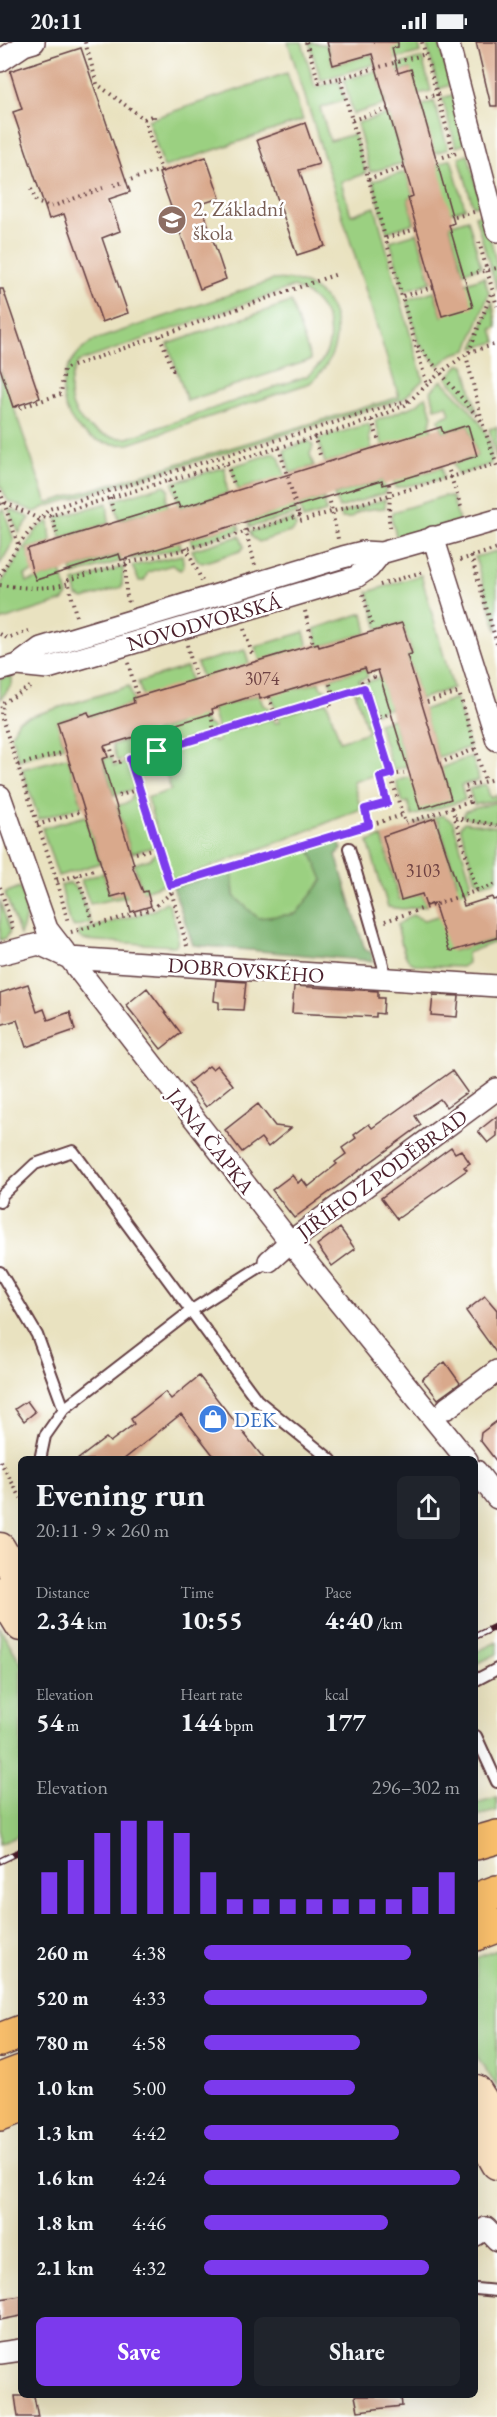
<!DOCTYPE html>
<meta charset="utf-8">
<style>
body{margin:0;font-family:"EB Garamond",serif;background:#20242c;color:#f1f3f6;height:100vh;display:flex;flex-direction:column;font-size:22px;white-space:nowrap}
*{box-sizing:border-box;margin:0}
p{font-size:20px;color:#9ea1a6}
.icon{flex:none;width:33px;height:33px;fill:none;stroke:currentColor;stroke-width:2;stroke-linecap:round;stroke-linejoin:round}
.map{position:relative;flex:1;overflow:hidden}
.drawer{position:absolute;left:18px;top:1414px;width:460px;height:942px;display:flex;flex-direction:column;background:#171b24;border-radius:9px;box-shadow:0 6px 24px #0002}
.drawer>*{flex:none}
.pin{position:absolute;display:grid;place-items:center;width:51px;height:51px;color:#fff;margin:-26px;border-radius:12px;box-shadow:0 3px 9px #0006}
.round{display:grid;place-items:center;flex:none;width:63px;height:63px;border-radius:9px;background:#20242c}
.headline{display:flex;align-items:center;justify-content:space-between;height:102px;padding:0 18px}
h1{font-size:33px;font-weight:700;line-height:45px}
.metrics{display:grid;grid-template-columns:repeat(3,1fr);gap:9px;height:102px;padding:6px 18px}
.metrics div{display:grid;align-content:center}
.metrics b{font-size:26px;font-weight:700}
.metrics small{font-size:16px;font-weight:400}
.metrics p{font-size:16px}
.chart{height:168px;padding:12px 18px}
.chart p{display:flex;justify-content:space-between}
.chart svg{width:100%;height:108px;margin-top:6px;stroke:#7c3aed;stroke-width:6}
.primary-button{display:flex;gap:12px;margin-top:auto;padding:12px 18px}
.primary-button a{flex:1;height:69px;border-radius:9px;background:#7c3aed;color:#fff;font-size:24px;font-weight:700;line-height:69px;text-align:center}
.primary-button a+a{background:#20242c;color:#f1f3f6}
ul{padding:0 18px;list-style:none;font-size:20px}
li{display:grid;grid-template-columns:96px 72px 1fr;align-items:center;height:45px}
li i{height:15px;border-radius:8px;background:#7c3aed}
.status{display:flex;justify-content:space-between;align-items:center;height:42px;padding:0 30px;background:#171b24;direction:ltr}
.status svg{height:16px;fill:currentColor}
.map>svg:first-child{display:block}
.green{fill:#9bd081;stroke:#727856;stroke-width:1.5;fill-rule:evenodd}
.forest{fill:#7cb26f;stroke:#63684d;stroke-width:1.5}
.building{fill:#d9a98c}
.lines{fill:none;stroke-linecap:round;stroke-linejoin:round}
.lane-casing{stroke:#623c41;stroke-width:14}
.street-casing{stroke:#623c41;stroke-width:24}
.secondary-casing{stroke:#623c41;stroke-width:33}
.highway-casing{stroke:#623c41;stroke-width:36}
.path{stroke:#623c41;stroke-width:4;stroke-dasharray:1.5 4.5;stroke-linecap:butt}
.lane{stroke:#fff;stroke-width:10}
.street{stroke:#fff;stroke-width:21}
.secondary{stroke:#fde5c4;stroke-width:30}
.highway{stroke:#f9bf6c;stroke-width:33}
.rail-casing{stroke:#4a1f2b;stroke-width:7}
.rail{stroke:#fff;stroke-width:4.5;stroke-dasharray:14;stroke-linecap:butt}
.route-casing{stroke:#fff;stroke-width:12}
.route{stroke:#7c3aed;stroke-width:8}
.labels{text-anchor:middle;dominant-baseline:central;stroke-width:5;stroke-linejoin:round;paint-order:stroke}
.number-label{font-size:18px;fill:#6e4243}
.education-label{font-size:21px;fill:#785e54;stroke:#fff;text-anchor:start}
.street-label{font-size:21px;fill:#4a1f2b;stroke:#fff}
.shop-label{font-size:21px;fill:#366cbe;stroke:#fff;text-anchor:start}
</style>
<div class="status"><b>20:11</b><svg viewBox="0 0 49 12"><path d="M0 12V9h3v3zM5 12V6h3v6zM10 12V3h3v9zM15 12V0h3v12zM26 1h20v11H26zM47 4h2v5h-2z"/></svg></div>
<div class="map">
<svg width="497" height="2375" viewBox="0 0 497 2375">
<rect width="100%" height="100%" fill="#fff"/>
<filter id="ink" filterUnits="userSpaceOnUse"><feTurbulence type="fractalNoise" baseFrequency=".0167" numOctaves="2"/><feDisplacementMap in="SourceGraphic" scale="12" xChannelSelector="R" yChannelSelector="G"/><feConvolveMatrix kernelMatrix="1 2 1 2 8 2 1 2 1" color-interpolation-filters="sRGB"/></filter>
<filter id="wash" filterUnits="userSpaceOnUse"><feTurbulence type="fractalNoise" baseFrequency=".008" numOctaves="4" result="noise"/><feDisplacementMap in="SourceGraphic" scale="24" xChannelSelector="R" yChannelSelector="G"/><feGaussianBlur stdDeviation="1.35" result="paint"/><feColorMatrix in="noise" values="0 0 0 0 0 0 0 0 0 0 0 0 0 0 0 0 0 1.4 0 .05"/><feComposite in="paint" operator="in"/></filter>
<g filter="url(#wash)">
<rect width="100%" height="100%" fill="#e9e2c0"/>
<path class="green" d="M288,0H302L315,45L339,39L345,58L320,66L330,99L354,92L366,131L341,140L351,173L375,165L421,331L423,338L403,357L45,465L35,470L8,459L0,443V326L47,461L399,355Z
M309,0L327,3L333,23L372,12L375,22L321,38Z
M390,0H418L421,10L391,18Z
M426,0H439L450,43L439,47Z
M422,16L431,49L417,52L410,27L379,36L386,62L353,72L344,38Z
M287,31L303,78L164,125L148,78Z
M453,53L465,102L456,105L442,56Z
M434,59L448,107L434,111L421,64Z
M389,72L403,121L370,130L357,81Z
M468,112L481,162L473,164L459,115Z
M451,117L465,166L446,172L437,122Z
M406,130L413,154L408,156L414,181L387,190L373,139Z
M484,172L497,223V248L475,174Z
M468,177L481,225L463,230L449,183Z
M417,191L431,240L404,249L390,199Z
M484,235L489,251L468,308L453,312L438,324L418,300L407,258L434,249L442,274L466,241Z
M273,238C337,232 358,302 310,341L129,402C63,409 37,332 95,298ZM293,245C333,259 344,308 307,334L128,396C84,397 55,362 78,320Z
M291,260L311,318L187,359L168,302Z
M492,260L497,285L492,287L496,300L474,306Z
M459,323H465L477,371L447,336Z
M442,338C463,361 496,387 491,422L458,433L453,422L477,414L468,383L443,391L439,377L450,372L447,363L435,366L431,349Z
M426,354L432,373L430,382L433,393L383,404L375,379L416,363Z
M368,382L371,386L369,395L372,407L325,421L318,397Z
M497,385V419L489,387Z
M309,399L313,404L310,412L314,424L290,431L284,408Z
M273,411L279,415L297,472L250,485L248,479L273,471L263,440L238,448L231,425Z
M225,425L227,451L180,466L173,442L175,440Z
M442,425L443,437L395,446L392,435L416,428L418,433Z
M382,438L386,449L384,451L339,466L334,453Z
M165,443L169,448L166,456L169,469L144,471L119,478L114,458Z
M444,454L452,455L459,479L397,497L391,475L393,470Z
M324,456L326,470L303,477L299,463Z
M385,457V466C374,467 359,466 351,476H342L339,472Z
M107,461L109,481L61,496L57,476Z
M4,467L14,499L0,522V469Z
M11,467L30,476L19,491L9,469Z
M293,477L296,485L293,489L259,500L252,495L250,490Z
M49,479L51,500L27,507L33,530L25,533L27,540L61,530L68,553L63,559L0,579V543L37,487Z
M238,482L240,488L192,503L190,497Z
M240,494L244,505L240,509L202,521L198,519L192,508Z
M179,500L181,506L131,517L129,510Z
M497,509V589L475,515Z
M119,513L121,519L73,533L71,527Z
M182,513L184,525L180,528L172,523L148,530L144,539H139L132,524Z
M123,525L122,545L84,557L77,554L74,540Z
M421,533L453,646L420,657L407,613L412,611L402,581L378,588L368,550Z
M363,571L367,591L319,605L314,587Z
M304,590L309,609L283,611L260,619L255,605Z
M245,608L249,622L202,636L197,621Z
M187,625L191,639L144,658L138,640Z
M365,626L368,635L359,638L361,644L335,652L329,637Z
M12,633V642L0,658V637Z
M381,635L390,666L375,671L365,641Z
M319,640L320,645L330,650L331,654L277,670L270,649L293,642L295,647Z
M129,644L134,661L90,675L88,670L57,680L64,704L19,718L11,693L19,678Z
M362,649L388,729L353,740L361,767L284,798L172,839L147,756L171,748L160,711L212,694L214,700L219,699L217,693L273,676L275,681L280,680L278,674L327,660L340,699L368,690L355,650Z
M259,653L263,663L271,667L273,672L218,688L212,667Z
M456,656L470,705L438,715L423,668Z
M201,670L205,681L213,685L214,690L159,706L154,690L178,682L177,677Z
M393,677L407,724L393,728L378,681Z
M143,693L146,700L154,703L155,707L117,719L112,703Z
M111,714L114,724L129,720L135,747L114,753L103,717Z
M472,714L479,738L461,743L465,758L412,774L408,760L403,761L396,739L411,735L450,756L441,726Z
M68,715L82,764L39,777L22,727Z
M486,742L490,755L497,753V758L474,763L469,747Z
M137,751L139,758L143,757L157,804L131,811L117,764L129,760L133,752Z
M497,760V781L463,775L465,769Z
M443,773L453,780L471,839L468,847L438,860L457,840L438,779L414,782Z
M86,774L100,821L58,834L42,786Z
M464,780L497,785V838L482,842L476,838L460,785Z
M382,795L399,857L422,852L426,864L403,867L388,865L368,800Z
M309,805L324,838L296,872L259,877L234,854L232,829L250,819Z
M158,808L168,841L126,855L90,862L81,838L103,831L111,855L141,846L134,822L150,817Z
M70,841L79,849L91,881L74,885L68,876L61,843Z
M20,845C27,863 28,875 20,893L5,851Z
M0,858L10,890L6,896L0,898Z
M166,860L169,862L178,890L177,902L174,904L84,898L78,894L80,889L154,868Z
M412,873L424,878L442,873L453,909L496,897L497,902L493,901L467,911L468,921L462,925C452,924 417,926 410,920C402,912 400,893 397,883Z
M0,1586L21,1621V1792L0,1802Z
M497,1600V1612L476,1622V1610Z
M497,1755V1769L476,1774V1761Z
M497,1908V2045L476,2013V1916Z"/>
<path class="forest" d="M337,796L342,807L336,813L365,908L371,910L373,919L193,903L173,845L232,829L234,854L258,876L296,872L323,838L309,805Z"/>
<g id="blocks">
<path class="building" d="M327,0H398V5L392,6L398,31L411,27L454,181L449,183L473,265L442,274L408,156L413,154L372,12L333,23Z
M476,0H497V64H491Z
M81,6L130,150L109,157L120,189L102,196L128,271L102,280L64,172L49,177L13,70L22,67L10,29Z
M305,81L319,122L299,128L325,204L297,213L257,98Z
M206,115L220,156L201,162L226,237L200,247L159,131Z
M0,247H3L40,356L13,365L0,326Z
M468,383L477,414L383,443L382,438L121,518L119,512L36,538L32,529L27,507L178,461L180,466L441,385L443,391Z
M402,581L412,612L407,613L451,757L420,767L378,628L367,631L365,626L260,657L259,652L212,667L213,671L104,704L108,715L102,717L134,822L132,823L143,850L147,849L151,864L131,870L126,851L111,855L57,680L88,670L90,675L134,661L133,656L143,653L318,601L319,605Z
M435,776L464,864L492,855L493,858L497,857V896L452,909L449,908L434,861L426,864L422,852L401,858L383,794Z
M216,938L246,940L243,968L219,967V960L214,959Z
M28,942L37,970L44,967L48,978L70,970L75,988L26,1005L17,978L0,983V951Z
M294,944L378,949V956H384L383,972L376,971V975L292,971Z
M147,946L181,991L161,1007L126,963Z
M433,953L459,954L457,975L431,973Z
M217,1023L233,1043L206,1065L188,1041L209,1024L212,1027Z
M452,1029L467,1050L446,1065L440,1057L415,1074L421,1083L294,1176L272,1148L292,1133L298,1141L302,1137L308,1145L337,1122L335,1120L346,1112L342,1106L356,1096L354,1093L369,1082L372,1086Z
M258,1062L275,1084L291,1086L268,1105L261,1096L242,1110L225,1088Z
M497,1074V1094L488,1101L478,1089Z
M451,1105L455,1111L461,1108L470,1121L464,1125L467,1128L397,1177L381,1156Z
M340,1186L355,1207L332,1224L317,1203Z
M485,1254L497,1268V1312L466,1269Z
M445,1320L460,1341L438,1357L422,1337Z
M199,1334L265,1418H217L181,1372L123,1418H77L106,1396L110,1400L134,1382L131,1377L165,1350L171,1357Z
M27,1359L35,1370L24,1379L15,1367Z
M497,1379V1420L480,1398L481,1391Z
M21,2254V2274L0,2278V2257Z
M15,2354H34L38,2375H18Z
M355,2354H401L402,2364L358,2369Z"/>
</g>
</g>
<g filter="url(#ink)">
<use href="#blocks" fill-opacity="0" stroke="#623c41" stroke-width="1.5"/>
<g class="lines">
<g class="lane-casing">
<path id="lane" d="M349,806L383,923L384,937
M0,1160L2,1153L35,1122L73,1109L257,1358L331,1418
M0,1230L37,1293L64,1367
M40,1418L45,1394L64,1367L192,1268L269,1219
M476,1638L497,1627
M476,1694L497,1740
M476,2247L497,2249"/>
</g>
<g class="street-casing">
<path id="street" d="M448,0L497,189
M0,19L24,3L34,0
M433,495L497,698
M18,623L48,626L356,535L369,526L381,511
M0,628L18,623L41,606L343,515L363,510L381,511L497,478
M0,754L47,887L290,1200L467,1418
M0,912L39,902L69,916L497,944
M269,1219L290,1200L497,1047
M447,1366L497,1329
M476,1429L497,1456
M476,2193L486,2186L497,2198
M0,2311L21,2308"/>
</g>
<g class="secondary-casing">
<path id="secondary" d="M0,1506L21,1542
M0,1550L21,1584
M476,2048L497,2081
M476,2085L497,2122"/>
</g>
<g class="highway-casing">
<path id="highway" d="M476,1801L497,1795
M476,1858L497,1850
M476,1892L497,1884
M0,1998L21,1990
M0,2038L21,2030
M0,2072L21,2064"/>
</g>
<path class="path" d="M85,0L97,42L144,77L161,128L111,144
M306,0L319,40L340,36L427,343
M422,0L455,115
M340,36L426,12
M426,55L440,52
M144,77L154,73V76
M352,78L388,67
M443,115L456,111
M368,137L405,125
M31,147L36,160L51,165L103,146
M455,175L474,170
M386,196L416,187
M479,200L497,264
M471,232L497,226
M403,254L433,245
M160,294L173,328L176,327
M418,304L482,380L497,424
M469,310L492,249
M466,313L482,379
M16,364L17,367L61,352L64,327L337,232
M372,378L379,399
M314,394L321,416
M279,406L299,474
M227,422L234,442
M449,429L462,468
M169,439L176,460
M389,442C392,458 386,472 391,488
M0,449L18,502
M110,456L114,473
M330,460L338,497
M0,462L4,460L39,477L372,378L405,363L440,331L469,310L497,302
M51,473L57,491
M245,487L255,523
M186,505L202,539
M471,514L497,602
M126,517V551L129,561
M460,518L497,507
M0,533L18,503L49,467L409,358
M0,543C23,546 46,548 69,541
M380,543L425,529
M363,552L372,584
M305,569L313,602
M76,574L68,538L127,521L187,507L299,474L300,479L496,422
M244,587L253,615
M0,592L7,596L29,589
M187,603L195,633
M128,621L138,655
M330,642L334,655
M30,645L2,661L1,674L57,839L68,880
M364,646L362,640L374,635L372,629
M460,654L485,739
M269,655L278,681
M329,657L331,664
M427,660L459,650
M211,672L216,700
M374,677L387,673
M154,695L160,718
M106,709L111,707L115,721L130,717
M445,719L475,707
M18,723L61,711
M119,754L141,746
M452,766L477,849
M455,776L497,783
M37,783L79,770
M369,783L365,767L387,761L380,735L404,731
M136,811L159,805
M77,833L94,883
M57,839L97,827
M170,843L403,773
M0,845L14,890
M385,879L497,842
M71,890L152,867L172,850
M187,904L144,756L130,717L364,646L405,781L470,760L465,745L497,736
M0,1419L21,1456"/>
<use href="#lane" class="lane"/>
<use href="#street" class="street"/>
<use href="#secondary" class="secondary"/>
<use href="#highway" class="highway"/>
<g class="rail-casing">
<path id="rail" d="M476,1594L497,1584
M0,1819L21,1809"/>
</g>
<use href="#rail" class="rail"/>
</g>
</g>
<g class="lines" filter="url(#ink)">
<g class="route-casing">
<path id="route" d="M364,646L391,732L380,735L387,761L365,767L369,783L170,843L130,717Z"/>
</g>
<use href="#route" class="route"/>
</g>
<defs>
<g id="school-disc" transform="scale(1.5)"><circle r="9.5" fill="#8d6e63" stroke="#fff"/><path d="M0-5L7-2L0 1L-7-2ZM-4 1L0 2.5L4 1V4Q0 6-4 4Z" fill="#fff"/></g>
<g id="shop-disc" transform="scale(1.5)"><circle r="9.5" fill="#3f7fe0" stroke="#fff"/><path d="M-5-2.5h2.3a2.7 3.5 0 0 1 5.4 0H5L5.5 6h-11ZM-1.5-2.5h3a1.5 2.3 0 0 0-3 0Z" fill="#fff"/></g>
</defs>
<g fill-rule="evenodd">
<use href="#school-disc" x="172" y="178"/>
<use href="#shop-disc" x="213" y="1377"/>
</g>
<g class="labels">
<g class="number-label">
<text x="262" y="636">3074</text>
<text x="423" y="828">3103</text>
</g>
<g class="education-label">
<text x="193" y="166">2. Základní<tspan x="193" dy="24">škola</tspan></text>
</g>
<g class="street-label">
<text transform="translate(204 580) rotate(-16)">NOVODVORSKÁ</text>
<text transform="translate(246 928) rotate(4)">DOBROVSKÉHO</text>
<text transform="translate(211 1099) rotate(52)">JANA ČAPKA</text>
<text transform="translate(382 1132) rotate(-36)">JIŘÍHO Z PODĚBRAD</text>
</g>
<g class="shop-label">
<text x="234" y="1377">DEK</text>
</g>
</g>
</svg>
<div class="pin" style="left:157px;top:709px;background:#1e9e55"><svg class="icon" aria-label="arrive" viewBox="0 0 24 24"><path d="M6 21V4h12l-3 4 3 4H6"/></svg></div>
<section class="drawer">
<div class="headline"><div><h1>Evening run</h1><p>20:11 · 9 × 260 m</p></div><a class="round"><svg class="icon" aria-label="share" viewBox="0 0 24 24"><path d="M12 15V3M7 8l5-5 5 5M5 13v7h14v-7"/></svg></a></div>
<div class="metrics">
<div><p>Distance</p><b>2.34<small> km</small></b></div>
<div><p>Time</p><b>10:55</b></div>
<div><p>Pace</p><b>4:40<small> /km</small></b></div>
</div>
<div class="metrics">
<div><p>Elevation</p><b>54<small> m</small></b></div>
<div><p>Heart rate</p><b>144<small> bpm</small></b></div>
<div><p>kcal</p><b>177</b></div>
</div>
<div class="chart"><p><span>Elevation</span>296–302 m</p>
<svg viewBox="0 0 160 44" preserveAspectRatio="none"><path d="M5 44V27M15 44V22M25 44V11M35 44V6M45 44V6M55 44V11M65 44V27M75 44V38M85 44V38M95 44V38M105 44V38M115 44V38M125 44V38M135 44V38M145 44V33M155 44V27"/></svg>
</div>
<ul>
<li><b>260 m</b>4:38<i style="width:81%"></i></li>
<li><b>520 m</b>4:33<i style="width:87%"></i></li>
<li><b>780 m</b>4:58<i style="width:61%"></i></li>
<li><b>1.0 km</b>5:00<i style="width:59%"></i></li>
<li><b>1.3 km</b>4:42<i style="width:76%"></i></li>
<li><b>1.6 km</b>4:24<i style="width:100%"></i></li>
<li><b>1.8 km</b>4:46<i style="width:72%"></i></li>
<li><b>2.1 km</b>4:32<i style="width:88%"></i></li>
</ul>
<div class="primary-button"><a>Save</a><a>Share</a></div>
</section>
</div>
